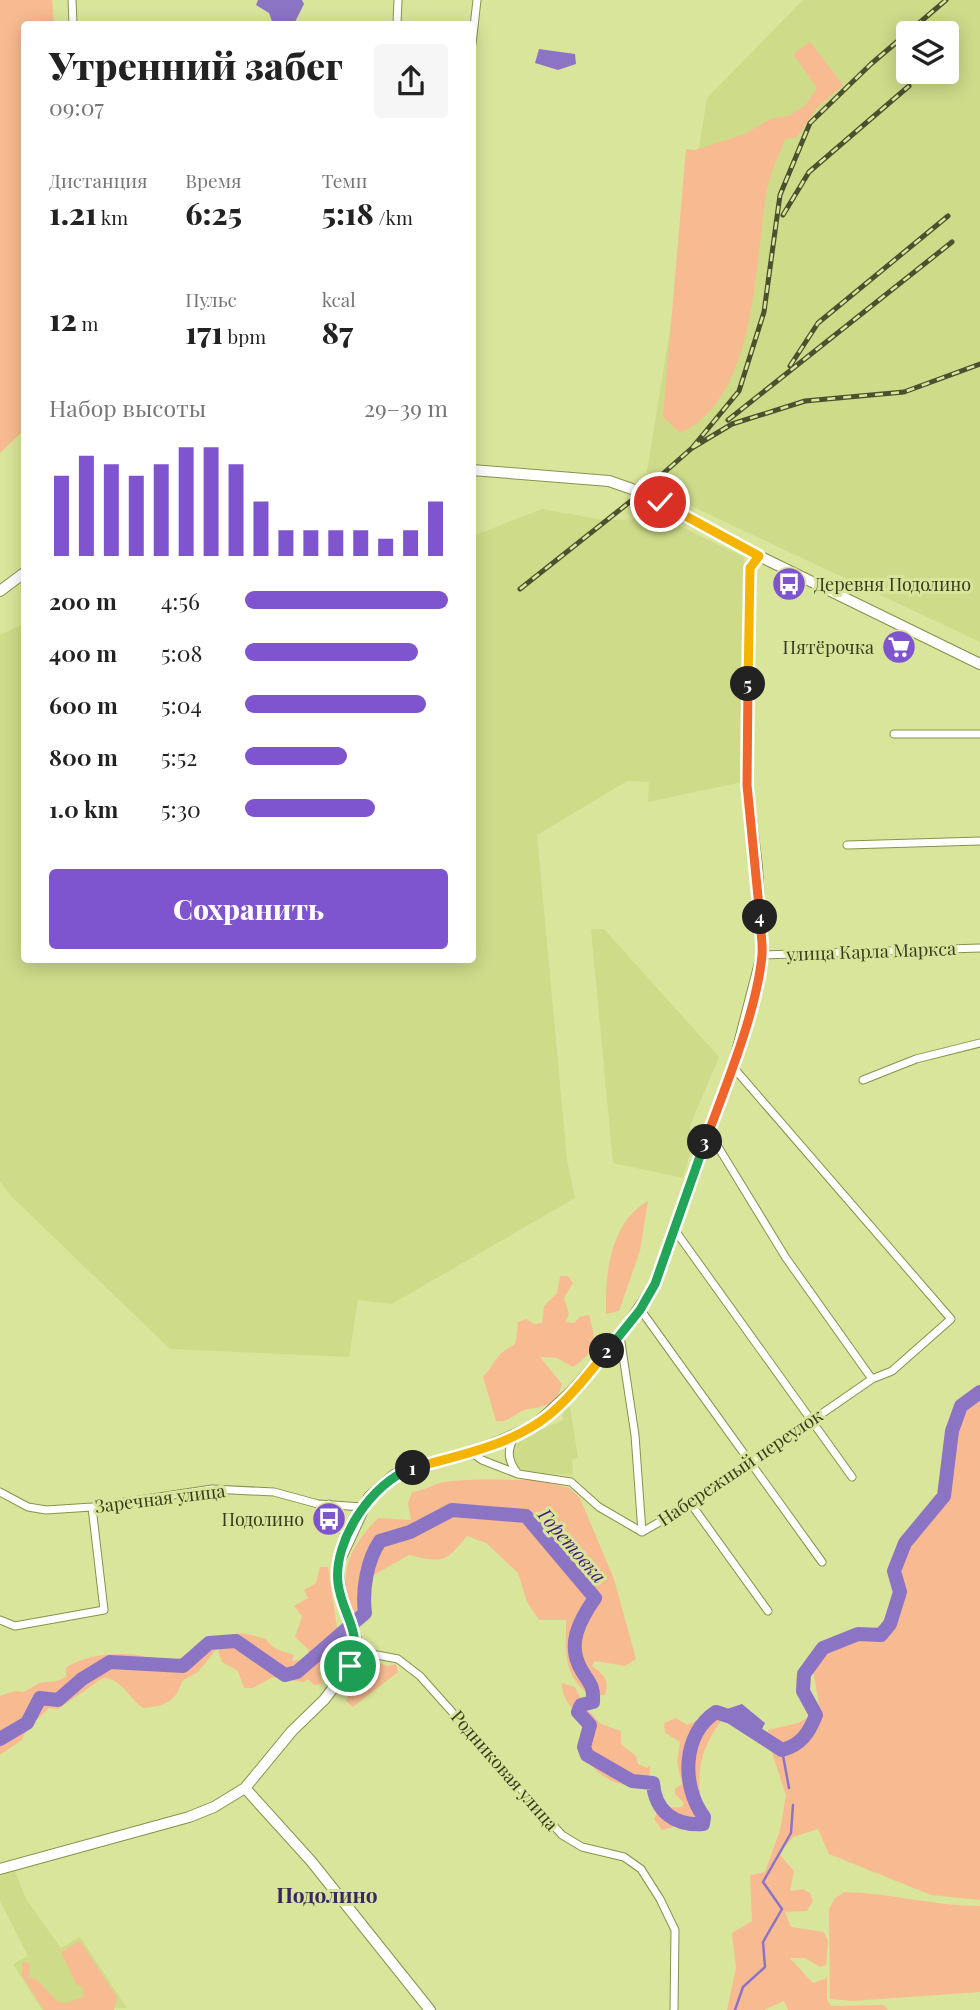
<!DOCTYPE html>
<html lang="ru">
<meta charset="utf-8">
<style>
body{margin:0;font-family:"Playfair Display",serif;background:#f6f6f6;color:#222;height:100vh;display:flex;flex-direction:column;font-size:26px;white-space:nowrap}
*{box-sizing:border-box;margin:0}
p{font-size:23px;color:#767676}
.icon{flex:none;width:38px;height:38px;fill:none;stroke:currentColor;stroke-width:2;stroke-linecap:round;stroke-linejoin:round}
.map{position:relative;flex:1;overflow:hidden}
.panel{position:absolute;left:21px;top:21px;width:455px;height:942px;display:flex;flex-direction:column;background:#fff;border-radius:7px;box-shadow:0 4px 18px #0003}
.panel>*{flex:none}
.fabs{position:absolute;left:896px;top:21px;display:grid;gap:14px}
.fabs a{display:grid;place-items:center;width:63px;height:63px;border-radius:7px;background:#fff;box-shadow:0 4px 18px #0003;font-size:35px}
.pin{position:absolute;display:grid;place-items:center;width:60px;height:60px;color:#fff;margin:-30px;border:4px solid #fff;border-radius:50%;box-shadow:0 2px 7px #0007}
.km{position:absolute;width:35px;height:35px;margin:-18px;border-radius:50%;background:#222;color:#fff;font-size:19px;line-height:35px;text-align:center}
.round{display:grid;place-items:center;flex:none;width:74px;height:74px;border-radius:7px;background:#f6f6f6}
.summary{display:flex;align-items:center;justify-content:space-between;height:119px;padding:0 28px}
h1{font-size:38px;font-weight:800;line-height:52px}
.metrics{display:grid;grid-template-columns:repeat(3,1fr);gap:10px;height:119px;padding:7px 28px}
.metrics div{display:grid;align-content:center}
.metrics b{font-size:30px;font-weight:800}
.metrics small{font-size:19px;font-weight:400}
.metrics p{font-size:19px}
.chart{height:196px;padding:14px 28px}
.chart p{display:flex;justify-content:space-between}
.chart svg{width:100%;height:126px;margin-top:7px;stroke:#7f55cf;stroke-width:6}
.button{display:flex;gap:14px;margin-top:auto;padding:14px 28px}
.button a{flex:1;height:80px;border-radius:7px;background:#7f55cf;color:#fff;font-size:28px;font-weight:800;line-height:80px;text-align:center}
ul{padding:0 28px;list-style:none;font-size:23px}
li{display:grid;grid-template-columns:112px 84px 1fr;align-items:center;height:52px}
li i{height:18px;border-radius:9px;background:#7f55cf}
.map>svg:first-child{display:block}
.built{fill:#cedb89;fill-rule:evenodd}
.green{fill:#f8bb91}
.water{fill:#8c74c5}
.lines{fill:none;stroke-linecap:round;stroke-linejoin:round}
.stream{stroke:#8c74c5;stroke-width:2.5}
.river{stroke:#8c74c5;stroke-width:14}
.street-casing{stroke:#88924b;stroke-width:9}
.secondary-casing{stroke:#88924b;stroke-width:12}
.street{stroke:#fff;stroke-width:7}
.secondary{stroke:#fff;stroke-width:10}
.rail-casing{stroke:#4b512e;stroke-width:5}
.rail{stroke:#d9e59b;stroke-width:2.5;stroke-dasharray:8;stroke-linecap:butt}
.split-1-casing{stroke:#fff;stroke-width:14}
.split-2-casing{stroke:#fff;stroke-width:14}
.split-3-casing{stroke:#fff;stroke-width:14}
.split-4-casing{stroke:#fff;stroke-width:14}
.split-5-casing{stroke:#fff;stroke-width:14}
.split-6-casing{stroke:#fff;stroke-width:14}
.split-1{stroke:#22a559;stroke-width:9}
.split-2{stroke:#f5b400;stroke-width:9}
.split-3{stroke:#22a559;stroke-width:9}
.split-4{stroke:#f0652b;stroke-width:9}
.split-5{stroke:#f0652b;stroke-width:9}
.split-6{stroke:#f5b400;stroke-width:9}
.labels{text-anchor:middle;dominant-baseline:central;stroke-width:6;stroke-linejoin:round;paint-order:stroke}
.poi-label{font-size:18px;fill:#373c1e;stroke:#d9e59b;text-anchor:end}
.street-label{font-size:18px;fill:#373c1e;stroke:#d9e59b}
.water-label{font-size:19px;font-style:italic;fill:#411a7a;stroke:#d9e59b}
.quarter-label{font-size:21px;font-weight:bold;fill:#3a2661;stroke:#d9e59b}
</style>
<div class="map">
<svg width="980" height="2010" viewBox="0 0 980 2010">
<rect width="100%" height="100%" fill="#d9e59b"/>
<path class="built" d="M803,0H980V642L645,484L707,98ZM908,33H947V72H908Z
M542,509L604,520L665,519L744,557L742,782L648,802L649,782L627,781L537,835L567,1160L575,1198L392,1304L358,1300L349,1357L170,1349L11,1196L0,1181V635L24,624V959H472L473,536Z
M591,929H604L719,1057L689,1128L696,1133L683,1178L613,1163Z
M570,1407L578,1458L572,1459L573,1475L520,1472L512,1461L515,1442L563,1420L562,1408Z
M15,1871L26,1899L61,1948L80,1937L127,2008L42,2010L13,1964L28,1956L0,1901V1876Z"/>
<path class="green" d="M0,0H52L54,24H24V430L0,453Z
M810,42L843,85L817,108L797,137L785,139C779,156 770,173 767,190C754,262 758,398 680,433L663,417L686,149L695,150L745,134L770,119L788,116L805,106L817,88L793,54Z
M648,1201L640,1251L619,1311L606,1314C605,1273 610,1223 648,1201Z
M560,1276H568L573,1283L564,1298L569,1314L565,1322L574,1323L580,1317L589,1315C597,1341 596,1352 573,1367L557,1358L540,1357L562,1384C557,1405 547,1406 528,1409C515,1412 510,1423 496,1421L483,1377C489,1371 492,1364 497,1358C515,1337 515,1358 518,1322L526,1319L534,1324L542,1323L544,1306L557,1293Z
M980,1398V1900L931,1895L829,1854L818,1829L793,1837L779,1854L794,1871L790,1891L803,1889L810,1893L813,1901L807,1911L785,1912L791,1927L824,1932L828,1941L826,1965L820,1967L805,1958H790L813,1983L827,1978V1999L831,2006L884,2005L888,2010H788L784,2001L764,2010H727L736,1968L732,1933L752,1921L750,1875L765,1872L780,1830L786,1795L773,1756L768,1730L798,1723L820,1711L812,1664L825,1651L881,1625L891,1606L902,1557L924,1511L942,1505L960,1415L971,1401Z
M539,1480L569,1488L580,1498L614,1579L636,1659L625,1666L595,1661L592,1666C604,1675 610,1680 605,1695L590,1696C562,1673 566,1653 566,1620H539L527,1602L518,1573L486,1543L467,1536C445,1563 443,1563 409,1555L372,1576C372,1592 367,1600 358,1613H350C339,1571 348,1549 378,1518L411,1520L408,1503L412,1492C424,1491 433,1484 444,1482C474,1478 508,1480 539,1480Z
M320,1567H328L337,1627L347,1649L340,1660L326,1663L319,1668L322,1684L314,1685L308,1679L304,1682L273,1677L253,1688H244L238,1671L222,1662L218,1651C234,1626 241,1633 266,1639C274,1651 281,1650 294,1655L292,1661L307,1659L309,1650L295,1637L302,1616L294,1606L308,1598L304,1590L316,1583Z
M202,1641L211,1642L215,1651L198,1672L182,1681C177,1701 164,1707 143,1708C129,1698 120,1677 103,1678L58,1709L49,1708C40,1717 25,1729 22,1740L0,1755V1696L15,1691L24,1692L39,1683L57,1681L66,1677V1668C83,1655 116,1652 137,1655C150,1657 160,1663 175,1660C185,1658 192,1646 202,1641Z
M375,1662L387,1666L396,1664L398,1672L353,1707L346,1701L349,1694L346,1685L351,1672L360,1671L367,1681L371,1664Z
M562,1683L575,1687L585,1707L601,1724L621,1731V1744L636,1756L638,1764L647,1768L650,1765V1774L640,1784C613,1789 594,1772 581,1752C581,1747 585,1740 585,1735C584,1715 560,1703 562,1683Z
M721,1713L724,1717C705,1742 697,1762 700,1794C701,1806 709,1816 709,1827L692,1830L679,1826L662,1830L654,1819L659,1808L682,1807L684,1803L675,1794V1789L682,1784L677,1762L680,1742L665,1733L664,1723L676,1718L687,1725L711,1714Z
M845,1892C890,1893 934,1906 980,1906V1992L852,2001L830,1999L829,1909L835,1898Z
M80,1941L117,1997L114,2010H44L22,1976V1962L30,1964L28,1978L36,1979L58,2002L66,2003L83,1997V1988L76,1984L61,1952Z"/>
<path class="water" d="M258,0H302L304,4L294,24H273L269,13L256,5Z
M539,49L575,54L576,64L558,70L535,63Z
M742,1704L765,1723L762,1729L751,1733L727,1718V1709Z"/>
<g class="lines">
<path class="stream" d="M782,1750L789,1788
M735,2010L743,1987L765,1967L763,1942L782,1909L763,1882L791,1833L793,1805"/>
<path class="river" d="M0,1739L27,1723L40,1698L58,1700L82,1679L110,1662L183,1666L209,1643L236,1641L285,1675L297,1672L365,1613C362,1590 367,1560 380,1541L410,1532L452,1510L526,1516L595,1598C579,1621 566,1645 582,1671C590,1684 594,1686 593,1702L581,1705L578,1712L590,1725L584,1747L587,1755L632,1781L653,1783C655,1811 674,1826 703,1824L704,1817C681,1786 682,1734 716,1712L731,1717L782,1750C801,1745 809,1733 816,1715L803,1691L804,1674L823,1648L858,1634L881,1635L890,1624L900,1592L894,1571L905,1543L944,1496L952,1431L961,1406L980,1392"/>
<g class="street-casing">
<path id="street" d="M72,0L73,24
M397,24L398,0
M472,44L477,0
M894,734H980
M847,845L980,841
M762,955L980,948
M863,1080L916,1059L980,1043
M709,1132L786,1258L872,1379
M674,1229L852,1477
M640,1309L822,1562
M620,1336L635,1435L642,1532
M515,1436C506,1451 508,1461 518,1474L571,1482L599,1507L642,1532L691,1504L872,1379L892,1371L951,1319L733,1067
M472,1453L482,1460L518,1474
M0,1492L28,1507L46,1510L92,1507L212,1489L274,1492L318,1504L363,1507
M329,1504C333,1519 334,1529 350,1533
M691,1504L768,1611
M0,1620L15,1626L104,1610L92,1507
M356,1651L398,1659L420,1676L562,1835L582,1847L624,1857L641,1869L660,1899L675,1930L674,2010"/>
</g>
<g class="secondary-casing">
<path id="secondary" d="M472,470L609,481L632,489L759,556L980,664
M0,591L24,573
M245,1788L311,1861L430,2010
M0,1869L189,1817L214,1807L245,1788L292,1731L324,1700L350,1666L356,1639L340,1593L338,1564L369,1497L394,1475L410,1468L472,1453L534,1426L573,1390L620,1336L655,1284L733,1067L762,955L757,867L747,785L749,585L750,568L759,556"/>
</g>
<use href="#street" class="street"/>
<use href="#secondary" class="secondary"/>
<g class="rail-casing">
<path id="rail" d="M783,215L809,172L909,86
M790,366L818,323L948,216
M728,420L952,242
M692,448L739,391L764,312L780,195L810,123L871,64L946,0
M520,589L641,493L692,448L732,424L805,401L904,392L980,364"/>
</g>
<use href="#rail" class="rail"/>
</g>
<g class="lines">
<g class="split-1-casing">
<path id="split-1" d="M350,1666C364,1631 342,1616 338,1583C333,1540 373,1481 413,1468"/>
</g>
<g class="split-2-casing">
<path id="split-2" d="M413,1468C460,1455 510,1446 549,1415C571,1397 589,1373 607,1351"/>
</g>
<g class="split-3-casing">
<path id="split-3" d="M607,1351L640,1310L655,1284L705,1142"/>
</g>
<g class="split-4-casing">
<path id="split-4" d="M705,1142C725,1088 757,1011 762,955C763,942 760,929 760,917"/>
</g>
<g class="split-5-casing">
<path id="split-5" d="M748,684L747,785L760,917"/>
</g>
<g class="split-6-casing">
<path id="split-6" d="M660,502L759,556L750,568L748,684"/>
</g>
<use href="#split-1" class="split-1"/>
<use href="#split-2" class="split-2"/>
<use href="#split-3" class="split-3"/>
<use href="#split-4" class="split-4"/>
<use href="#split-5" class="split-5"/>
<use href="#split-6" class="split-6"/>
</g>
<defs>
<g id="bus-disc" transform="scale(1.75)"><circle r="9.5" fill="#7f55cf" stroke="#d9e59b"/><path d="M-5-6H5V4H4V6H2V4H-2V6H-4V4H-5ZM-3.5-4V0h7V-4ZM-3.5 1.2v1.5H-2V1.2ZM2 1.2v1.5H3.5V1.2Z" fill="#fff"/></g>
<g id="supermarket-disc" transform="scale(1.75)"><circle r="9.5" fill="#7f55cf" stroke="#d9e59b"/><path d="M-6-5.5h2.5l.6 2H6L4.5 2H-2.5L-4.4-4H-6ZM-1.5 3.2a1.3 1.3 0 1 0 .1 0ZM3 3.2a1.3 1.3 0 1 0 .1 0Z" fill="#fff"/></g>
</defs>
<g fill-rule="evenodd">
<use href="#bus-disc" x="789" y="584"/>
<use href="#supermarket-disc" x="899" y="647"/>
<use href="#bus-disc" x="329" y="1519"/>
</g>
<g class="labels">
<g class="poi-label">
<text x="814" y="584" text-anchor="start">Деревня Подолино</text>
<text x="874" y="647">Пятёрочка</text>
<text x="304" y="1519">Подолино</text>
</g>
<g class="street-label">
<text transform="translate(871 951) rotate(-2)">улица Карла Маркса</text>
<text transform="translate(740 1467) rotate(-34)">Набережный переулок</text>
<text transform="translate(160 1498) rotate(-7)">Заречная улица</text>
<text transform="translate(505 1770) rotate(49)">Родниковая улица</text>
</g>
<g class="water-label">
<text transform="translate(573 1545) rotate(49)">Горетовка</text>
</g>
<g class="quarter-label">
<text x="327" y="1894">Подолино</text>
</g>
</g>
</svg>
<div class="fabs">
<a><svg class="icon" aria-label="layers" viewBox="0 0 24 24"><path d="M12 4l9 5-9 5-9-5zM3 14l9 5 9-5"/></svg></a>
</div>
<div class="pin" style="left:350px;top:1666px;background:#1e9e55"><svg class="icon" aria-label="arrive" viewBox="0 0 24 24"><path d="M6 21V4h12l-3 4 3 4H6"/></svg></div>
<div class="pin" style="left:660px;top:502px;background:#d93025"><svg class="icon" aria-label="check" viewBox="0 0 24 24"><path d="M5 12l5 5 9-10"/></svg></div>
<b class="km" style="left:413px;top:1468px">1</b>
<b class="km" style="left:607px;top:1351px">2</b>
<b class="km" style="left:705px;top:1142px">3</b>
<b class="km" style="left:760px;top:917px">4</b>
<b class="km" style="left:748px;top:684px">5</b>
<section class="panel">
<div class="summary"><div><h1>Утренний забег</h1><p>09:07</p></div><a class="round"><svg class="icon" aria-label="share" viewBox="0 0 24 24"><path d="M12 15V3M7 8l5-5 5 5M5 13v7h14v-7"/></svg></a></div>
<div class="metrics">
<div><p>Дистанция</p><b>1.21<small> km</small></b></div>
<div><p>Время</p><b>6:25</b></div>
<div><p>Темп</p><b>5:18<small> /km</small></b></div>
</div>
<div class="metrics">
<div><b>12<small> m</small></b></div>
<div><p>Пульс</p><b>171<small> bpm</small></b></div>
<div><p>kcal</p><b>87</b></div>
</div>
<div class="chart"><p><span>Набор высоты</span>29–39 m</p>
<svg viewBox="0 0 160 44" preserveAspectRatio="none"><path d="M5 44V16M15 44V9M25 44V12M35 44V16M45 44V12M55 44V6M65 44V6M75 44V12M85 44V25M95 44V35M105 44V35M115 44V35M125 44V35M135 44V38M145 44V35M155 44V25"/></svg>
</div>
<ul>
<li><b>200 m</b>4:56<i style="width:100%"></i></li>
<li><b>400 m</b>5:08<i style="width:85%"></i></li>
<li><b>600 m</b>5:04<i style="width:89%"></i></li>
<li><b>800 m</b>5:52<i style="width:50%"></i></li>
<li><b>1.0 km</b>5:30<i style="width:64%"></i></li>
</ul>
<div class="button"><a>Сохранить</a></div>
</section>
</div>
